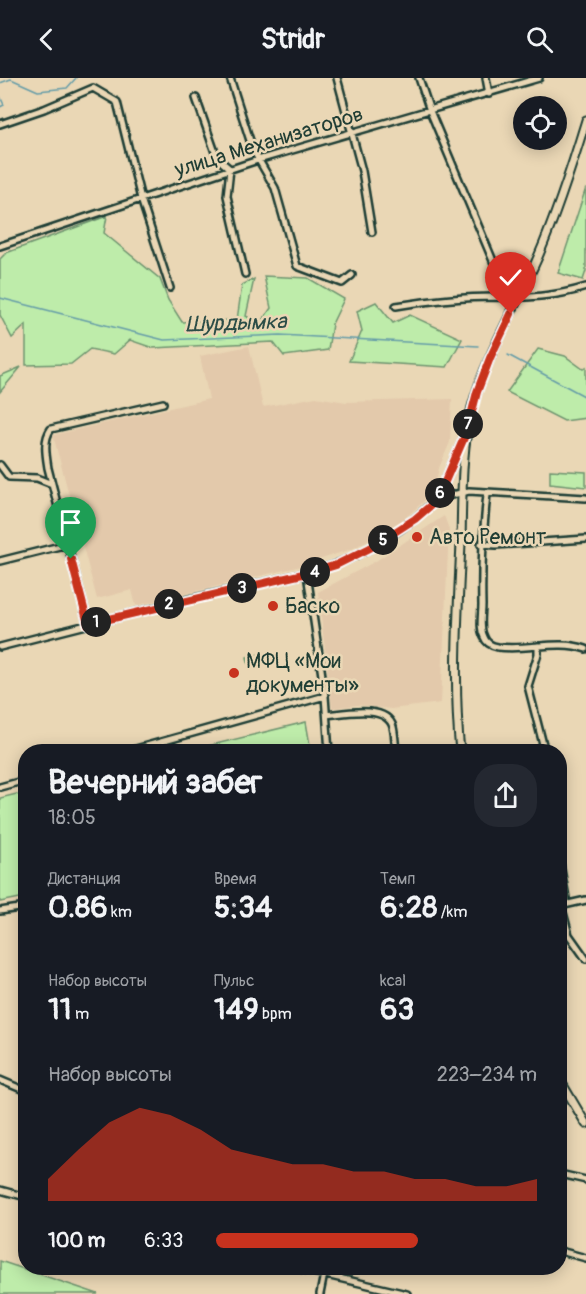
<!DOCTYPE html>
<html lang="ru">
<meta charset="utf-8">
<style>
body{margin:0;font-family:Pangolin,sans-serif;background:#242831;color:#f1f3f6;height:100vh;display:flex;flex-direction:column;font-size:22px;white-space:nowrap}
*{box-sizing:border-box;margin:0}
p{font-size:20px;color:#9ea1a6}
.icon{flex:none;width:33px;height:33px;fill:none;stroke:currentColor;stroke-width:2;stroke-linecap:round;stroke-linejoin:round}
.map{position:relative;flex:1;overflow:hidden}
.panel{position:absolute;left:18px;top:666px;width:549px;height:531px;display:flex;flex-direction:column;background:#171b24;border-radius:24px;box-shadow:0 3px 15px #0003}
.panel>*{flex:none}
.tools{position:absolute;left:513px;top:18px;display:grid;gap:12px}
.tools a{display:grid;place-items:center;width:54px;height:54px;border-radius:50%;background:#171b24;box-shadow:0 3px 15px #0003;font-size:30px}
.pin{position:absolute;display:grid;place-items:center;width:51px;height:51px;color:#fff;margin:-62px -26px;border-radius:50% 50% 50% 0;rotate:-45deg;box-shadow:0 0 6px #0007}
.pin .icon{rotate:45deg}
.km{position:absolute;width:30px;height:30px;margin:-15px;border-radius:50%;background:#222;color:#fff;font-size:16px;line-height:30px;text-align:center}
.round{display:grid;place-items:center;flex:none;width:63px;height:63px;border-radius:24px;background:#242831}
.head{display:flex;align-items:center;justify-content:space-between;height:102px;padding:0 30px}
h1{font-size:33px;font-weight:700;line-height:45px}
.metrics{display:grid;grid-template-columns:repeat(3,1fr);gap:9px;height:102px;padding:6px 30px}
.metrics div{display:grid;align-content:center}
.metrics b{font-size:30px;font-weight:700}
.metrics small{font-size:16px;font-weight:400}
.metrics p{font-size:16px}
.chart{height:168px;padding:12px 30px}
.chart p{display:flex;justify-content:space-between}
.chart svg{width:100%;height:108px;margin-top:6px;fill:#c8321e;opacity:.7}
ul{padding:0 30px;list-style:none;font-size:20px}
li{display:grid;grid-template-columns:96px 72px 1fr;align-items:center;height:45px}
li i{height:15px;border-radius:8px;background:#c8321e}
header{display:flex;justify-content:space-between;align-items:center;height:78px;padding:0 30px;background:#171b24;font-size:27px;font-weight:700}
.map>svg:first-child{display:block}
.built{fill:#e3c9ab}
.green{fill:#beecaa;stroke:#6e946f;stroke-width:1.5}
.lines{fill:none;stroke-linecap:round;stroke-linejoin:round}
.stream{stroke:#659ca8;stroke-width:1.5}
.minor-casing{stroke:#1f3d34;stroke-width:10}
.major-casing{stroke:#1f3d34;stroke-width:11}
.minor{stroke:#ead7b5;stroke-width:5}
.major{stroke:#ead7b5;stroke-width:7}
.route-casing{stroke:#fff;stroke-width:12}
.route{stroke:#c8321e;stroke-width:8}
.poi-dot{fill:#c8321e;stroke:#ead7b5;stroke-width:2}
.labels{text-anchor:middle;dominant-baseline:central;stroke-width:5;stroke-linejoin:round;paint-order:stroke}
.street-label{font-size:21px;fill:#1f3d34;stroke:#ead7b5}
.poi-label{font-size:21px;fill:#1f3d34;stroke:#ead7b5;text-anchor:start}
.water-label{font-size:22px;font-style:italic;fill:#2b4d47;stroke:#ead7b5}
</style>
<header><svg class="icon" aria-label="back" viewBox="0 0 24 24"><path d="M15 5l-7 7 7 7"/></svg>Stridr<svg class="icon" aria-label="search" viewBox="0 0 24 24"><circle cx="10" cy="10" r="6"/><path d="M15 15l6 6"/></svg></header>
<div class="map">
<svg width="586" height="1216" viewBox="0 0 586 1216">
<rect width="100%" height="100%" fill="#ead7b5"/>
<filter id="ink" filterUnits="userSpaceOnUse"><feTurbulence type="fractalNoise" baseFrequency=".0167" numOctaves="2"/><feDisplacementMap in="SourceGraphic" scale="12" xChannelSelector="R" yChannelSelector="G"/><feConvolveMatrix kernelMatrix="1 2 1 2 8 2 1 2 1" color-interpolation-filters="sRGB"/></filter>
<g filter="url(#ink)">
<path class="built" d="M249,268L263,329L316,319L346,324L452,321L450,364L439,390L433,415L404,441L354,470L301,488L136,528L132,512L97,521L53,357L209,321L200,278Z
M444,438L449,451L441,625L391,631L358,627L332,630L318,514L376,483Z"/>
<path class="green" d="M586,110V193L583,202L558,195Z
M107,138L104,155L160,201L168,222L182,244L237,242L242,207L254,201L246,238L260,246L271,230L264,198L308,200L344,221L332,246L328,272L284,278L273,264L153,270L130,262L114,276L90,271L71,286L26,287V247L12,260L0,237V181L6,175Z
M376,224L393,245L410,237L462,261L447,289L349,283L362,253L357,233Z
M538,271L565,278L583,291L586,289V340L564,343L507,314Z
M21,289L0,314V298Z
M550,392L586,394V409L550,405Z
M264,575L266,584L249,588L247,579Z
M306,644L311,673H185H187Z
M25,714V819L0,824V720Z
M0,1183L98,1216H0Z"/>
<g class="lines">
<path class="stream" d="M0,5L11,1L38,13L67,10L76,0
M0,18L4,27L0,29
M0,220L164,262L280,257L478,268
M508,277L586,319"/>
<g class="minor-casing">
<path id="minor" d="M230,0L253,72L275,110L297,188L342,205L352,197
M337,0L362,93L372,154
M419,0L430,33L504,209L507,221
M486,0L489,16
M196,20L217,80L230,91L227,118L245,196
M0,46L44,31L93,10L117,24L141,121L170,210
M0,168L258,82L539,0
M396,228C428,223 461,219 494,219C526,220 555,219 586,209
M0,387L9,399L37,400L52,406
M487,416C483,454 481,488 482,527C482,537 479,550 484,559C486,565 492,568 498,569C528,573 558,561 586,571
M437,422L465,357
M481,466L496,467L586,461
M0,483L68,466
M307,496L325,618L329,674
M88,546L48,390C46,377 43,362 51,351L163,325
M538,568V576L528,608L545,674
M0,569L177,524L320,492C353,481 384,464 412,443C420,437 428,427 437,422C446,417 459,416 469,413L586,420
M327,637C345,635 387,626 393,649C395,657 395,666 396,674
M125,674L325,618
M0,709L26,702
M560,785L567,826
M561,827L569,857L586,881
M564,827L586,822
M0,833L26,829
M0,1002L26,1013
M560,1096L586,1102
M0,1112L26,1119
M560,1173L586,1180
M296,1190L407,1216
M320,1216L324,1196"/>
</g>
<g class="major-casing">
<path id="major" d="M460,674C453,604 458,534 461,465C462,422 461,370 472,329C486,277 516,229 538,179C557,135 572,88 586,42
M560,1002L586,1046"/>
</g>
<use href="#minor" class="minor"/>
<use href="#major" class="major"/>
</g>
</g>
<g class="lines" filter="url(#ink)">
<g class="route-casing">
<path id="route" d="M71,481L88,546L320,492L336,487L370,470L415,441L437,422L467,353L477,314L490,280L511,236"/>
</g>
<use href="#route" class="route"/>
</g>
<g class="poi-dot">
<circle cx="417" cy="459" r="6"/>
<circle cx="273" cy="528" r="6"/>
<circle cx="234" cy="595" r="6"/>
</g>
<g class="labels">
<g class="street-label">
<text transform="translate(269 64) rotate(-17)">улица Механизаторов</text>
</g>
<g class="poi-label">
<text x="429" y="459">Авто Ремонт</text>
<text x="285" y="528">Баско</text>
<text x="246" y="583">МФЦ «Мои<tspan x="246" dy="24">документы»</tspan></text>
</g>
<g class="water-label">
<text transform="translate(236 245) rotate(-2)">Шурдымка</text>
</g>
</g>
</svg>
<div class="tools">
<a><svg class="icon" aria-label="locate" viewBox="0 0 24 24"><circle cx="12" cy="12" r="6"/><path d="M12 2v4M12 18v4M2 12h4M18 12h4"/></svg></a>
</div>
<div class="pin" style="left:71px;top:481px;background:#1e9e55"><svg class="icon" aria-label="arrive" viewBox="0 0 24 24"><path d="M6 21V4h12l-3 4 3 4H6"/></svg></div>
<div class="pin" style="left:511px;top:236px;background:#d93025"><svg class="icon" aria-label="check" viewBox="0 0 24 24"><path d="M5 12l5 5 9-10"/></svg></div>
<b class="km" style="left:96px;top:544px">1</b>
<b class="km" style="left:169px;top:526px">2</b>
<b class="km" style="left:242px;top:510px">3</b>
<b class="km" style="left:315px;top:494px">4</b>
<b class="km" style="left:383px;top:462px">5</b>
<b class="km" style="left:440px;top:415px">6</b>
<b class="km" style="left:468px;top:346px">7</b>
<section class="panel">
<div class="head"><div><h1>Вечерний забег</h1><p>18:05</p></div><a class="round"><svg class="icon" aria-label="share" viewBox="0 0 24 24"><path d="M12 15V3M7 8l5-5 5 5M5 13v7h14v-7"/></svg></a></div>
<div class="metrics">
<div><p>Дистанция</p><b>0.86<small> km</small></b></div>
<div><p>Время</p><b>5:34</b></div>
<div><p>Темп</p><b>6:28<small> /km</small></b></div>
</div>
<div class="metrics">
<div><p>Набор высоты</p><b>11<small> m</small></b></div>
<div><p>Пульс</p><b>149<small> bpm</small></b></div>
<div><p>kcal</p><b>63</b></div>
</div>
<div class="chart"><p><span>Набор высоты</span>223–234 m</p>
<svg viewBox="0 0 160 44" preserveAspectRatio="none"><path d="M0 44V35L10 23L20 12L30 6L40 9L50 15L60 23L70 26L80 29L90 29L100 32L110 32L120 35L130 35L140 38L150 38L160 35V44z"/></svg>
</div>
<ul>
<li><b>100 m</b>6:33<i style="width:63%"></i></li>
</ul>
</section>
</div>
